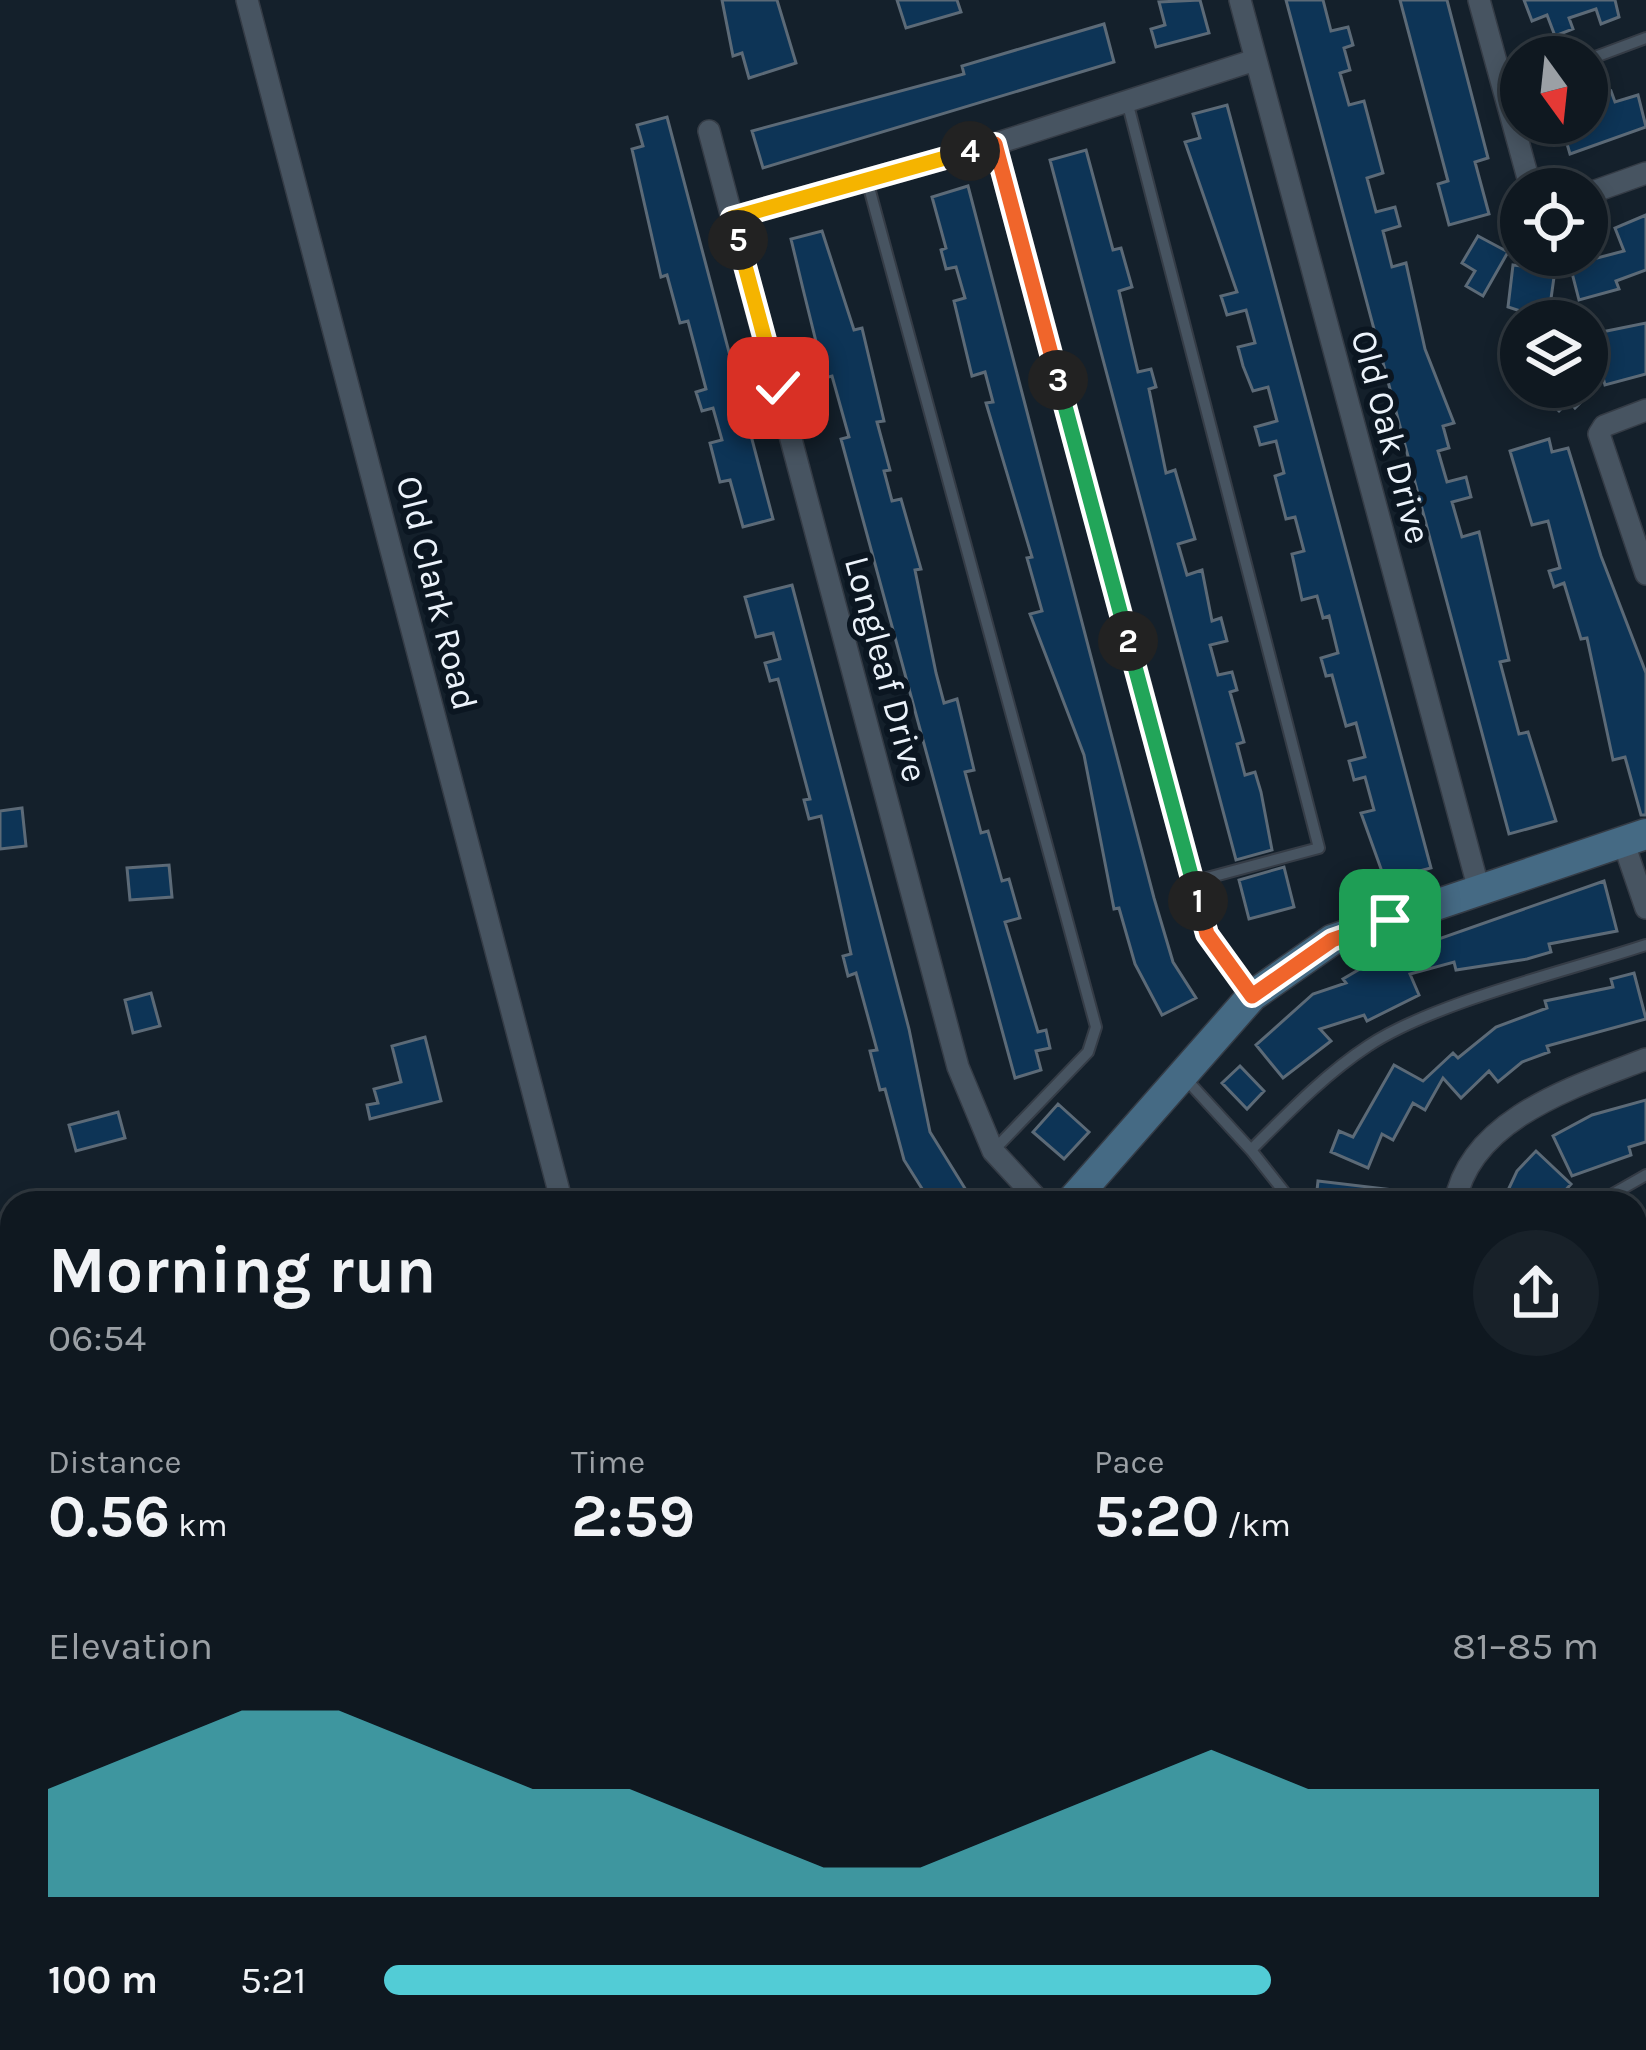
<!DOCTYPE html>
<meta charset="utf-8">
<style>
body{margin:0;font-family:Karla,sans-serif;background:#182129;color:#f1f3f6;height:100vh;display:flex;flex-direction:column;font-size:45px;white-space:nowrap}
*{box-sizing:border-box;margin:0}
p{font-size:39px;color:#9ba0a5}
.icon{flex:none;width:66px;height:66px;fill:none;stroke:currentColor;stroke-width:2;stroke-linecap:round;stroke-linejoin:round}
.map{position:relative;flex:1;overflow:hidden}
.drawer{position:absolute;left:0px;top:1191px;width:1647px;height:861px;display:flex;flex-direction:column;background:#0f1820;border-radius:36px 36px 0 0;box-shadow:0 6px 18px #0003,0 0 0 3px #2f373e}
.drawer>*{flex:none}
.needle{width:78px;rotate:165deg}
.controls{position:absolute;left:1500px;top:36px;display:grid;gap:24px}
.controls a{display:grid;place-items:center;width:108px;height:108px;border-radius:50%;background:#0f1820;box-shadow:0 6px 18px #0003,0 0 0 3px #2f373e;font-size:60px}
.pin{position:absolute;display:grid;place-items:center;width:102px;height:102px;color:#fff;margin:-51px;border-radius:24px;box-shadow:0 6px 18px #0006}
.km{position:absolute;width:60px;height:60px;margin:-30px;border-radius:50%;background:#222;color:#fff;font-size:33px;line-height:60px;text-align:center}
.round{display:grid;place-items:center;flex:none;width:126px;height:126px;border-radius:63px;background:#182129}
.head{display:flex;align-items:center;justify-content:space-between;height:204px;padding:0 48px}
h1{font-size:66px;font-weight:700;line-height:90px}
.stats{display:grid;grid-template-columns:repeat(3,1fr);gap:18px;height:204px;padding:12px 48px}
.stats div{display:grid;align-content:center}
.stats b{font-size:60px;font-weight:700}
.stats small{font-size:33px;font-weight:400}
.stats p{font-size:33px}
.chart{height:336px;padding:24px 48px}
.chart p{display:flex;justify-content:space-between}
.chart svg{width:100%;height:216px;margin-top:12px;fill:#52ccd6;opacity:.7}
ul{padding:0 48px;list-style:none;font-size:39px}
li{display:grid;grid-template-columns:192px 144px 1fr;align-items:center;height:90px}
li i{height:30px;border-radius:15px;background:#52ccd6}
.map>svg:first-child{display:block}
.building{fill:#0d3456;stroke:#5c6a77;stroke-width:3}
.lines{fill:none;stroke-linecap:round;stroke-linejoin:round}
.lane-casing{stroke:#353c46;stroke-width:14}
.street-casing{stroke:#353c46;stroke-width:24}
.secondary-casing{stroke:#353c46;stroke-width:33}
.lane{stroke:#475461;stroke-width:10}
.street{stroke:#475461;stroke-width:21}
.secondary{stroke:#456a84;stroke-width:30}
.split-1-casing{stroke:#fff;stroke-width:24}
.split-2-casing{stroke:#fff;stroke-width:24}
.split-3-casing{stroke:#fff;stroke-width:24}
.split-4-casing{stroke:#fff;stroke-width:24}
.split-5-casing{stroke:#fff;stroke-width:24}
.split-6-casing{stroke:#fff;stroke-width:24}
.split-1{stroke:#f0652b;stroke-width:15}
.split-2{stroke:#22a559;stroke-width:15}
.split-3{stroke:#22a559;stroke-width:15}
.split-4{stroke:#f0652b;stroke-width:15}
.split-5{stroke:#f5b400;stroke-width:15}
.split-6{stroke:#f5b400;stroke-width:15}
.labels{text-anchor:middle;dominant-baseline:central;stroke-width:12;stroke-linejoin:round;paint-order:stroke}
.street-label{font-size:36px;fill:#ecf3fb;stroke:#0b1621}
</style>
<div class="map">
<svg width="1646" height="2050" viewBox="0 0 1646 2050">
<rect width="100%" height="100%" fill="#14202b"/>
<path class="building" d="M722,0H777L796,63L749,78L742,53L733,56Z
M897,0H957L961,12L906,28Z
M1200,0L1209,33L1156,47L1151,29L1165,25L1159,2Z
M1286,0H1323L1331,31L1348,27L1353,45L1344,48L1350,70L1340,73L1349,105L1364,101L1383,173L1367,178L1376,212L1395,207L1400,226L1383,231L1392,267L1406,263L1425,349L1454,423L1443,426L1449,448L1438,451L1447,482L1466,477L1471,497L1452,502L1462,537L1479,532L1509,660L1500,662L1519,734L1528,732L1556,821L1509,834Z
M1400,0H1447L1488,158L1475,162L1489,214L1449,225L1438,184L1448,181Z
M1524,0H1615L1619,17L1601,24L1596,9L1569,18L1573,29L1555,36L1547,15L1532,21Z
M1104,24L1114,62L763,168L752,131L964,74L962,66Z
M1611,91L1615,102L1638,95L1646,127L1570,154L1561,123H1587V100Z
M1227,105L1431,868L1385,880L1361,813L1374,810L1365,777L1354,780L1349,761L1365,757L1356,723L1346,726L1332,675L1326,676L1321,658L1338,653L1329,616L1323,618L1317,596L1302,600L1292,554L1304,551L1295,517L1286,519L1275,476L1284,473L1276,441L1260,445L1255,427L1277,421L1268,387L1253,391L1243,366L1238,347L1255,343L1246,310L1227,315L1221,296L1237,292L1185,142L1200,138L1193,114Z
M667,117L773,519L743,527L730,480L720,482L710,443L722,440L713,408L702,411L696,392L706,389L688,321L680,323L667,275L661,277L632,149L643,146L637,125Z
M1086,150L1113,250L1121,248L1132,287L1119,291L1138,372L1151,369L1156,387L1149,389L1166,473L1175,470L1195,539L1178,544L1187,575L1202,570L1212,621L1221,618L1227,641L1210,645L1218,675L1232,672L1237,690L1230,692L1244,742L1237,744L1245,775L1255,772L1261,792L1272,850L1236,860L1050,160Z
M968,186L1154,898L1173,962L1196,998L1162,1015L1135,964L1119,908L1114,909L1084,755L1030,614L1042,611L1027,558L1032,557L986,403L993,402L985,372L972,376L954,301L965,298L956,267L946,269L941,250L946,248L932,197Z
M1646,215V270L1616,281L1619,289L1579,300L1570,265L1624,251L1615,228Z
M822,231L854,330L862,328L884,421L877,422L890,470L884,471L892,501L901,499L921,569L915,570L936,673L944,703L957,699L974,770L965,772L981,833L988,831L1002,881L1009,879L1020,918L1005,922L1038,1032L1046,1030L1050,1048L1036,1051L1041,1070L1015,1078L841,439L849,437L832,376L825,378L803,289L791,239Z
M1478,236L1508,252L1483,296L1466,286L1475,271L1462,263Z
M1513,265L1555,270L1548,320L1508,307Z
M1646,323V374L1605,385L1592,334Z
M1534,387H1596L1575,408L1569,401L1559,411Z
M1549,439L1552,452L1568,448L1601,556L1646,673V815H1641L1625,757L1613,760L1587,638L1581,639L1564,583L1554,587L1549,571L1560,568L1548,521L1532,525L1510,451Z
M792,585L909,1029L930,1132L974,1203H931L904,1160L885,1089L880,1090L870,1051L877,1050L856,973L848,976L843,956L851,954L821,816L809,819L804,800L810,799L778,679L770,681L765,663L780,659L773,633L756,637L745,597Z
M22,808L26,846L0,849V811Z
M169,865L172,897L130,900L127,868Z
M1284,867L1294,907L1249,919L1239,880Z
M1604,881L1617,931L1549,944L1551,952L1527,959L1456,970L1454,962L1410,974L1419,995L1367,1021L1364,1015L1320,1029L1331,1041L1283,1078L1256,1045L1313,994L1346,983L1343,979L1370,963Z
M1634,973L1646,1019L1547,1046L1549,1052L1522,1062L1498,1082L1489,1071L1461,1098L1443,1078L1425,1110L1413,1103L1393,1140L1382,1134L1368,1168L1331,1152L1339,1131L1353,1137L1394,1065L1423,1081L1453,1053L1458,1058L1496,1027L1547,1008L1545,1001L1613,987L1611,979Z
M151,993L160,1026L133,1033L125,1000Z
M425,1037L441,1101L370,1119L367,1105L378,1103L374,1089L401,1082L392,1046Z
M1240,1066L1264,1091L1247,1109L1222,1083Z
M1646,1100V1142L1629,1147L1631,1155L1572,1176L1553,1136L1592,1115Z
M1058,1104L1089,1132L1064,1159L1033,1132Z
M118,1112L125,1138L76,1151L69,1125Z
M1536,1151L1571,1184L1554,1203H1502L1517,1171Z
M1318,1181L1394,1190L1392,1203L1316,1200Z"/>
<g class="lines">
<g class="lane-casing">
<path id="lane" d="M1587,60L1646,38
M1127,101L1319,848L1192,882
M867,180L1096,1027L1088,1052L993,1151
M1185,1078L1251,1150
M1293,1203L1251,1150C1288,1113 1324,1075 1368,1046C1434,1002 1568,971 1646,945
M1597,1203L1646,1175
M1635,1421L1646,1432
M1635,1620L1646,1607
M1635,1833L1646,1819
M1635,1973L1646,1982"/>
</g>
<g class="street-casing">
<path id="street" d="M247,0L562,1203
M1240,0L1479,890
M1479,0L1531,189
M709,131L958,1067L993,1151L1041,1203
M995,144L1207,934L1252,996
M1587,194L1646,173
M732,218L995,144L1255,60
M1646,410L1604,426L1599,434L1646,574
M1623,841L1646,908
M1455,1203C1470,1118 1577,1086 1646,1059
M1635,1586L1646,1596
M234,2040L236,2050
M780,2040L782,2050"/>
</g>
<g class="secondary-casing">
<path id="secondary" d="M1070,1203L1252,996L1332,940L1646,834
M1635,1720L1646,1707
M1635,1794L1646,1781
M1364,2050L1371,2040
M1423,2050L1430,2040"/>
</g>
<use href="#lane" class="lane"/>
<use href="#street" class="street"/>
<use href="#secondary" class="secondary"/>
</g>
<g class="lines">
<g class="split-1-casing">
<path id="split-1" d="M1198,901L1207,934L1252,996L1332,940L1390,920"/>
</g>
<g class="split-2-casing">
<path id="split-2" d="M1128,641L1198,901"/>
</g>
<g class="split-3-casing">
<path id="split-3" d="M1058,380L1128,641"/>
</g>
<g class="split-4-casing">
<path id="split-4" d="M970,151L995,144L1058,380"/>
</g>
<g class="split-5-casing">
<path id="split-5" d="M738,240L732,218L970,151"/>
</g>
<g class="split-6-casing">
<path id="split-6" d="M738,240L778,388"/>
</g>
<use href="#split-1" class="split-1"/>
<use href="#split-2" class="split-2"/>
<use href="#split-3" class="split-3"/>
<use href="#split-4" class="split-4"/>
<use href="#split-5" class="split-5"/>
<use href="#split-6" class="split-6"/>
</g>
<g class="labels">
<g class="street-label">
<text transform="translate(1391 437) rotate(75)">Old Oak Drive</text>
<text transform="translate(437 593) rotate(76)">Old Clark Road</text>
<text transform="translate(886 669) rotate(75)">Longleaf Drive</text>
</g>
</g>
</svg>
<div class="controls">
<a><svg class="needle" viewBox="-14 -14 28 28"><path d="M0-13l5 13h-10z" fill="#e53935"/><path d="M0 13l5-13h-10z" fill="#9ba0a5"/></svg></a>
<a><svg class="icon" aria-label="locate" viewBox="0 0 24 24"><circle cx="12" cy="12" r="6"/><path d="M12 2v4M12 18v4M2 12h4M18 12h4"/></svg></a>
<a><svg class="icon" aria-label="layers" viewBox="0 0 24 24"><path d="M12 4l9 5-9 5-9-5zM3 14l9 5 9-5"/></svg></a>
</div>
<div class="pin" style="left:1390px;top:920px;background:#1e9e55"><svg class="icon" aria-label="arrive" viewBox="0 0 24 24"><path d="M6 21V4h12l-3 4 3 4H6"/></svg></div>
<div class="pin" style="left:778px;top:388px;background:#d93025"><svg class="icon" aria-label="check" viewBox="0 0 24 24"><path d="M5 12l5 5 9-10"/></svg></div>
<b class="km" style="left:1198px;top:901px">1</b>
<b class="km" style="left:1128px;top:641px">2</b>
<b class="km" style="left:1058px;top:380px">3</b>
<b class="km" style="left:970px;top:151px">4</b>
<b class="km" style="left:738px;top:240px">5</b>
<section class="drawer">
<div class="head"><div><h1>Morning run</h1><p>06:54</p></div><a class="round"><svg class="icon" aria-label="share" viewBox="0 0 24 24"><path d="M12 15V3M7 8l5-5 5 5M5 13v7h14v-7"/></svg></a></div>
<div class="stats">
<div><p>Distance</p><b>0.56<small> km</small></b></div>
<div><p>Time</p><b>2:59</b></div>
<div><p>Pace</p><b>5:20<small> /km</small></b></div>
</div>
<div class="chart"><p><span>Elevation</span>81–85 m</p>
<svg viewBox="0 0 160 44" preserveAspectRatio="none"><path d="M0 44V22L10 14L20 6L30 6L40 14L50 22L60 22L70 30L80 38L90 38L100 30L110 22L120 14L130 22L140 22L150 22L160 22V44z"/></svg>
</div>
<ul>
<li><b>100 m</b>5:21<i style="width:73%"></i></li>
</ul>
</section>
</div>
